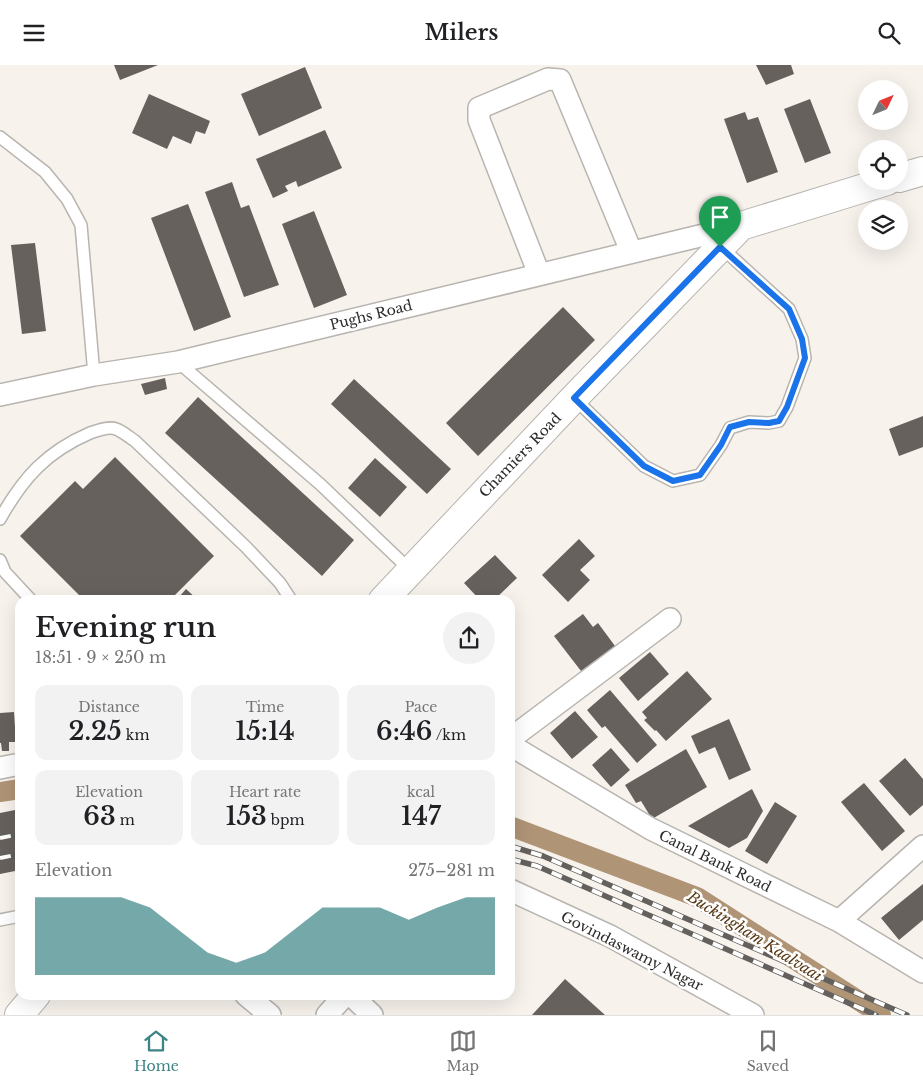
<!DOCTYPE html>
<meta charset="utf-8">
<style>
body{margin:0;font-family:"Libre Baskerville",serif;background:#f2f2f2;color:#202124;height:100vh;display:flex;flex-direction:column;font-size:19px;white-space:nowrap}
*{box-sizing:border-box;margin:0}
p{font-size:16px;color:#757577}
.icon{flex:none;width:28px;height:28px;fill:none;stroke:currentColor;stroke-width:2;stroke-linecap:round;stroke-linejoin:round}
.map{position:relative;flex:1;overflow:hidden}
.side{position:absolute;left:15px;top:530px;width:500px;height:405px;display:flex;flex-direction:column;background:#fff;border-radius:15px;box-shadow:0 5px 20px #0002}
.side>*{flex:none}
.needle{width:32px;rotate:47deg}
.tools{position:absolute;left:858px;top:15px;display:grid;gap:10px}
.tools a{display:grid;place-items:center;width:50px;height:50px;border-radius:50%;background:#fff;box-shadow:0 5px 20px #0002;font-size:25px}
.pin{position:absolute;display:grid;place-items:center;width:42px;height:42px;color:#fff;margin:-51px -21px;border-radius:50% 50% 50% 0;rotate:-45deg;box-shadow:0 0 5px #0007}
.pin .icon{rotate:45deg}
.round{display:grid;place-items:center;flex:none;width:52px;height:52px;border-radius:26px;background:#f2f2f2}
.overview{display:flex;align-items:center;justify-content:space-between;height:85px;padding:0 20px}
h1{font-size:28px;font-weight:600;line-height:38px}
.stats{display:grid;grid-template-columns:repeat(3,1fr);gap:8px;height:85px;padding:5px 20px}
.stats div{display:grid;align-content:center;border-radius:12px;background:#f2f2f2;text-align:center}
.stats b{font-size:25px;font-weight:600}
.stats small{font-size:14px;font-weight:400}
.stats p{font-size:14px}
.chart{height:140px;padding:10px 20px}
.chart p{display:flex;justify-content:space-between}
.chart svg{width:100%;height:90px;margin-top:5px;fill:#3c8486;opacity:.7}
header{display:flex;justify-content:space-between;align-items:center;height:65px;padding:0 20px;background:#fff;font-size:22px;font-weight:600}
.tabs{display:flex;justify-content:space-around;align-items:center;height:70px;border-top:1px solid #e0e0e0;background:#fff;font-size:14px;color:#757577}
.tabs a{display:grid;justify-items:center;gap:2px}
.tabs .current{color:#3c8486}
.map>svg:first-child{display:block}
.lines{fill:none;stroke-linecap:round;stroke-linejoin:round}
.canal{stroke:#b09476;stroke-width:20}
.building{fill:#66615d}
.lane-casing{stroke:#b8b4af;stroke-width:14}
.street-casing{stroke:#b8b4af;stroke-width:24}
.secondary-casing{stroke:#b8b4af;stroke-width:30}
.lane{stroke:#fff;stroke-width:11}
.street{stroke:#fff;stroke-width:21}
.secondary{stroke:#fff;stroke-width:28}
.rail-casing{stroke:#63605d;stroke-width:5.5}
.rail{stroke:#fff;stroke-width:4;stroke-dasharray:11;stroke-linecap:butt}
.route-casing{stroke:#fff;stroke-width:10}
.route{stroke:#1a73e8;stroke-width:6}
.labels{text-anchor:middle;dominant-baseline:central;stroke-width:5;stroke-linejoin:round;paint-order:stroke}
.street-label{font-size:14px;fill:#2d2b29;stroke:#fff}
.water-label{font-size:15px;font-style:italic;fill:#573813;stroke:#fff}
</style>
<header><svg class="icon" aria-label="menu" viewBox="0 0 24 24"><path d="M4 6h16M4 12h16M4 18h16"/></svg>Milers<svg class="icon" aria-label="search" viewBox="0 0 24 24"><circle cx="10" cy="10" r="6"/><path d="M15 15l6 6"/></svg></header>
<div class="map">
<svg width="923" height="950" viewBox="0 0 923 950">
<rect width="100%" height="100%" fill="#f7f2ec"/>
<g class="lines">
<path class="canal" d="M0,727L20,724
M510,761L697,832L881,950"/>
</g>
<path class="building" d="M114,0H158L120,15Z
M756,0H791L794,9L766,20Z
M305,2L322,43L259,71L241,29Z
M149,29L210,56L205,69L196,66L191,79L173,71L167,84L132,68Z
M810,34L831,88L805,98L784,44Z
M745,47L748,55L758,52L778,107L747,118L724,54Z
M325,65L342,103L298,122L296,116L285,121L288,126L273,133L256,94Z
M232,117L241,143L249,140L279,220L244,232L205,127Z
M188,139L231,252L194,266L151,153Z
M314,146L347,230L314,243L282,159Z
M35,178L46,266L22,269L11,180Z
M563,242L595,275L478,391L446,358Z
M165,313L167,324L145,330L141,319Z
M354,314L451,404L427,429L331,339Z
M198,332L354,475L322,511L165,368Z
M923,351V382L899,391L889,364Z
M115,392L214,491L170,535H84L20,471L75,416L83,424Z
M375,393L407,422L380,452L348,423Z
M579,474L595,491L580,505L590,515L568,537L542,510Z
M495,490L517,513L494,535H480L464,518Z
M186,524L198,535H182L179,532Z
M583,549L593,562L598,558L615,581L581,606L554,571Z
M650,587L669,609L638,636L619,613Z
M687,606L712,634L666,676L656,665L655,666L644,655L647,653L642,647Z
M610,625L657,680L637,698L605,661L602,663L587,645Z
M575,646L598,672L572,694L550,668Z
M14,647L16,677H9V686H2L1,678H0V648Z
M729,654L751,705L729,715L715,682L699,689L691,671Z
M611,683L630,705L611,722L592,700Z
M686,684L707,722L652,754L641,736L636,738L625,720Z
M905,693L923,714V740L910,751L879,716Z
M864,718L905,766L882,786L841,737Z
M752,724L763,746L747,773L729,783L688,761Z
M775,737L797,751L767,799L745,786Z
M20,744V805L0,809V748Z
M923,819V855L899,875L881,853Z
M565,914L605,950H532Z"/>
<g class="lines">
<g class="lane-casing">
<path id="lane" d="M0,72L45,107L67,134L81,160L94,310
M178,297L320,419L410,505
M574,333L644,401L673,416L700,410L721,380L730,363L749,357L769,358L779,356L787,342L805,293L802,274L789,244L721,182
M0,454C23,413 46,387 90,368C96,366 109,361 116,364C122,366 129,372 135,376L246,482L280,518L291,535
M0,495L5,507L31,535
M0,855L20,851"/>
</g>
<g class="street-casing">
<path id="street" d="M539,209L479,55V43L548,14L560,15L631,186
M0,330L94,310L178,297L741,161
M510,674L670,554
M510,680L651,764L839,856L923,907
M0,703L20,699
M510,825L610,871L753,950
M839,856L923,781
M246,930L270,950
M351,930L372,950
M327,950L345,930"/>
</g>
<g class="secondary-casing">
<path id="secondary" d="M899,113L923,106
M383,535L574,333L741,161L887,116
M19,950L36,930"/>
</g>
<use href="#lane" class="lane"/>
<use href="#street" class="street"/>
<use href="#secondary" class="secondary"/>
<g class="rail-casing">
<path id="rail" d="M0,773L20,769
M510,781L543,791L907,950
M0,793L20,789
M510,794L537,801L876,950"/>
</g>
<use href="#rail" class="rail"/>
</g>
<g class="lines">
<g class="route-casing">
<path id="route" d="M720,182L789,244L802,274L805,293L787,342L779,356L769,358L749,357L730,362L721,380L700,410L673,416L644,401L574,333Z"/>
</g>
<use href="#route" class="route"/>
</g>
<g class="labels">
<g class="street-label">
<text transform="translate(371 250) rotate(-14)">Pughs Road</text>
<text transform="translate(520 390) rotate(-46)">Chamiers Road</text>
<text transform="translate(715 796) rotate(26)">Canal Bank Road</text>
<text transform="translate(632 886) rotate(27)">Govindaswamy Nagar</text>
</g>
<g class="water-label">
<text transform="translate(755 871) rotate(32)">Buckingham Kaalvaai</text>
</g>
</g>
</svg>
<div class="tools">
<a><svg class="needle" viewBox="-14 -14 28 28"><path d="M0-13l5 13h-10z" fill="#e53935"/><path d="M0 13l5-13h-10z" fill="#757577"/></svg></a>
<a><svg class="icon" aria-label="locate" viewBox="0 0 24 24"><circle cx="12" cy="12" r="6"/><path d="M12 2v4M12 18v4M2 12h4M18 12h4"/></svg></a>
<a><svg class="icon" aria-label="layers" viewBox="0 0 24 24"><path d="M12 4l9 5-9 5-9-5zM3 14l9 5 9-5"/></svg></a>
</div>
<div class="pin" style="left:720px;top:182px;background:#1e9e55"><svg class="icon" aria-label="arrive" viewBox="0 0 24 24"><path d="M6 21V4h12l-3 4 3 4H6"/></svg></div>
<section class="side">
<div class="overview"><div><h1>Evening run</h1><p>18:51 · 9 × 250 m</p></div><a class="round"><svg class="icon" aria-label="share" viewBox="0 0 24 24"><path d="M12 15V3M7 8l5-5 5 5M5 13v7h14v-7"/></svg></a></div>
<div class="stats">
<div><p>Distance</p><b>2.25<small> km</small></b></div>
<div><p>Time</p><b>15:14</b></div>
<div><p>Pace</p><b>6:46<small> /km</small></b></div>
</div>
<div class="stats">
<div><p>Elevation</p><b>63<small> m</small></b></div>
<div><p>Heart rate</p><b>153<small> bpm</small></b></div>
<div><p>kcal</p><b>147</b></div>
</div>
<div class="chart"><p><span>Elevation</span>275–281 m</p>
<svg viewBox="0 0 160 44" preserveAspectRatio="none"><path d="M0 44V6L10 6L20 6L30 6L40 11L50 22L60 33L70 38L80 33L90 22L100 11L110 11L120 11L130 17L140 11L150 6L160 6V44z"/></svg>
</div>
</section>
</div>
<nav class="tabs">
<a class="current"><svg class="icon" aria-label="home" viewBox="0 0 24 24"><path d="M3 11l9-7 9 7M6 9v11h12V9"/></svg>Home</a>
<a><svg class="icon" aria-label="map" viewBox="0 0 24 24"><path d="M3 6l6-2 6 2 6-2v14l-6 2-6-2-6 2zM9 4v14M15 6v14"/></svg>Map</a>
<a><svg class="icon" aria-label="saved" viewBox="0 0 24 24"><path d="M7 4h10v16l-5-4-5 4z"/></svg>Saved</a>
</nav>
